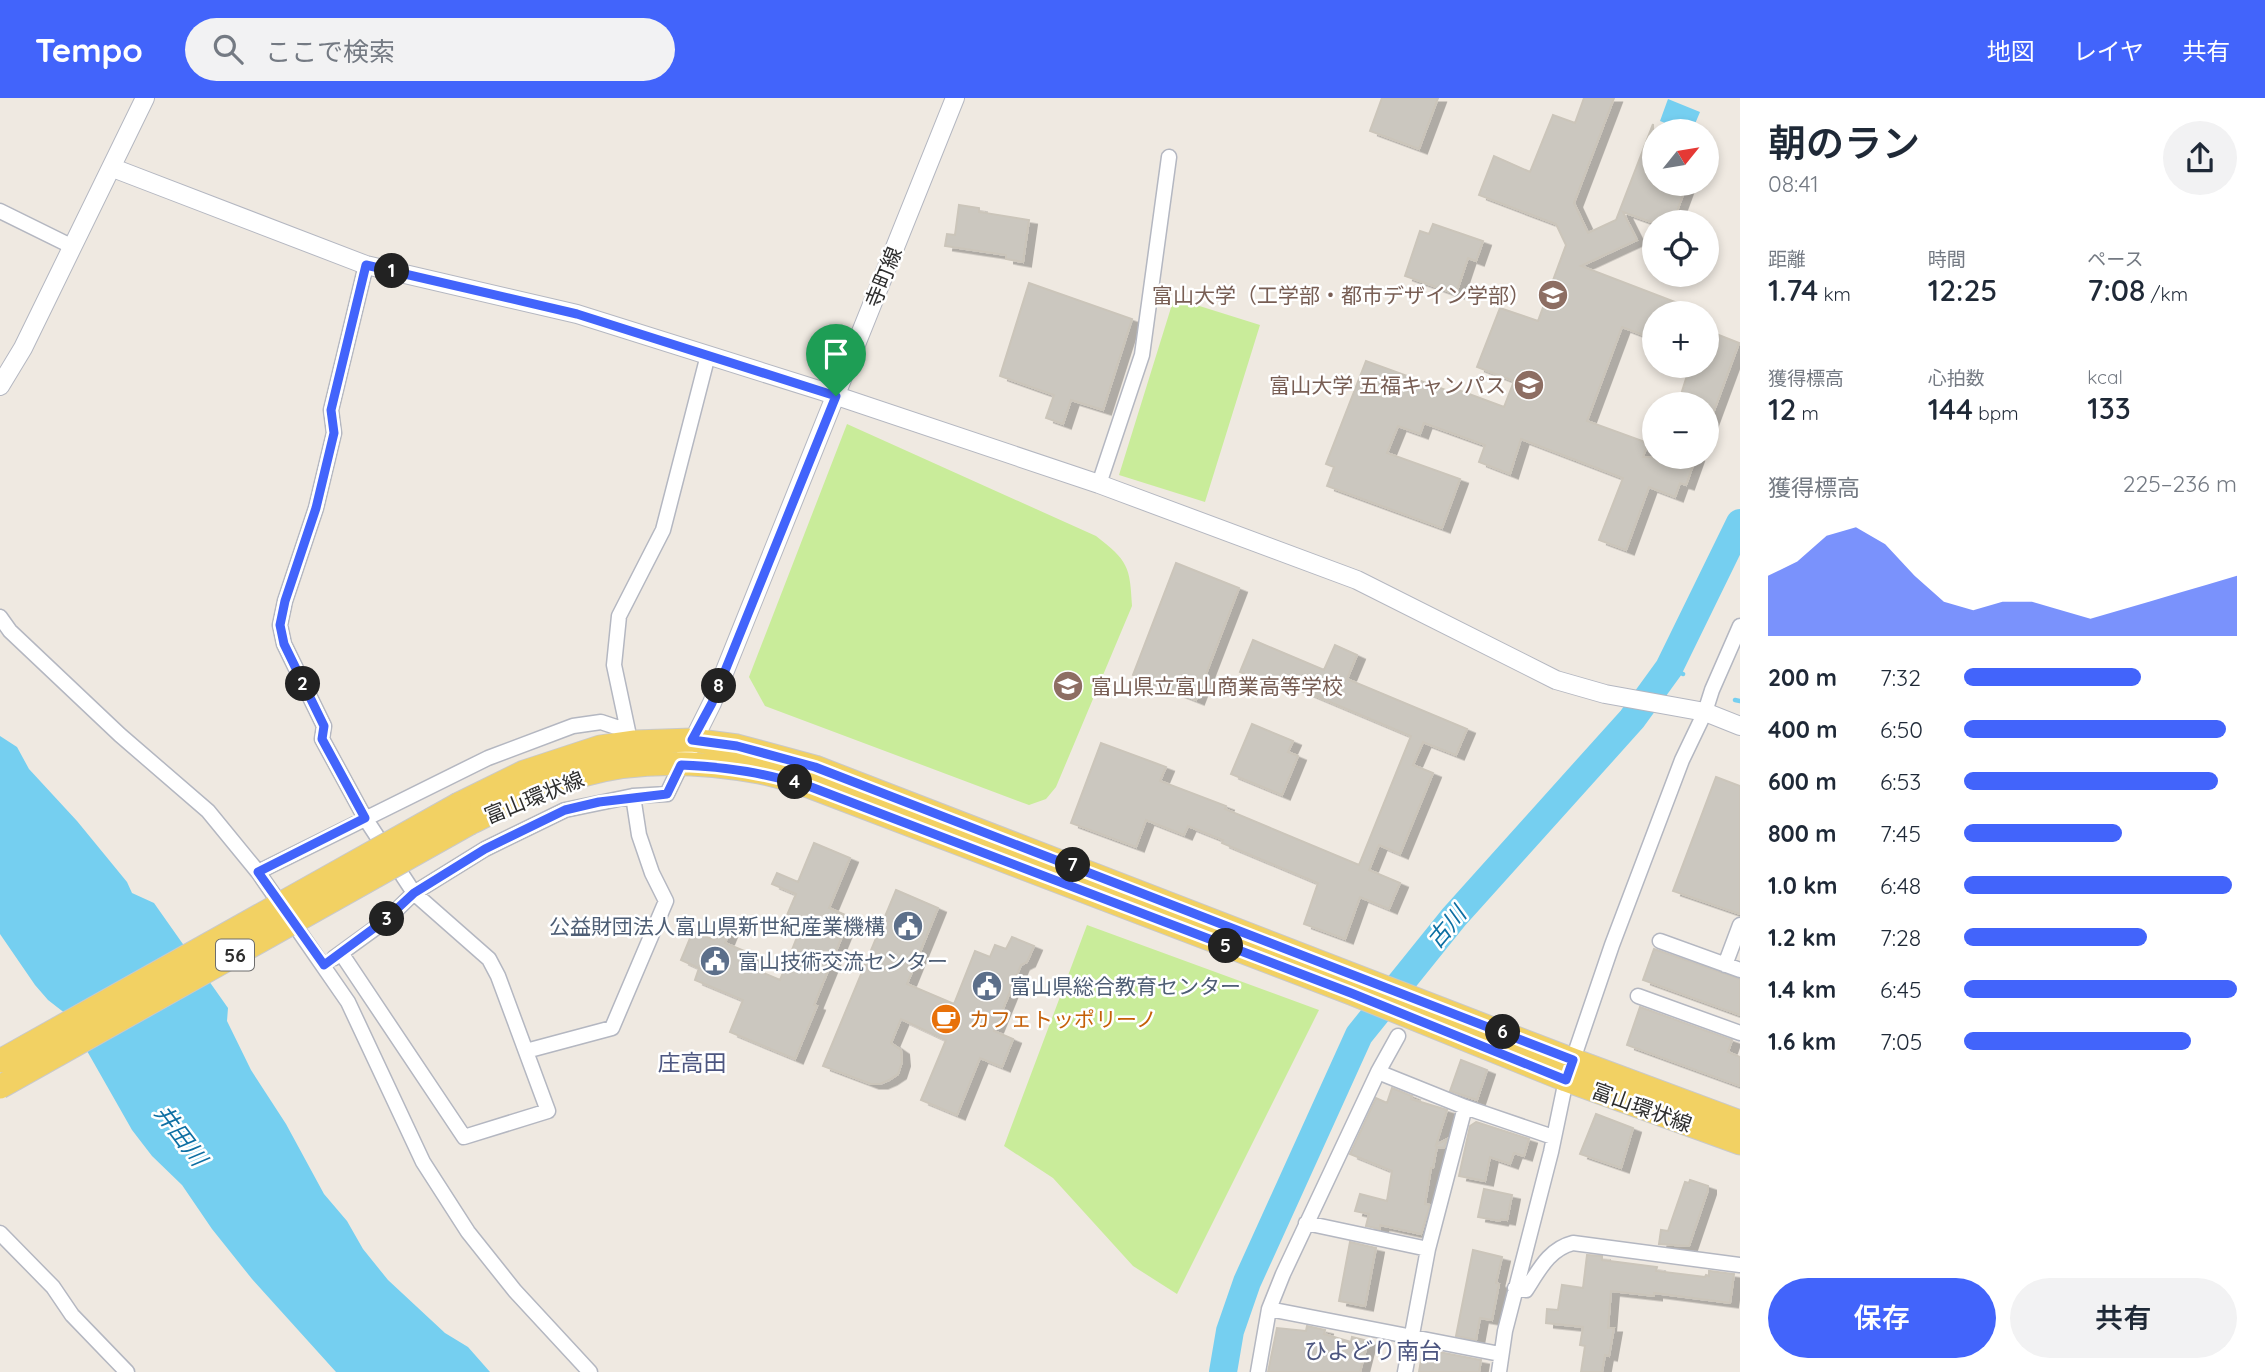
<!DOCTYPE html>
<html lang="ja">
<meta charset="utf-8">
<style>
body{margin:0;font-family:Quicksand,"Noto Sans JP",sans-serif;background:#f2f2f3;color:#1f2937;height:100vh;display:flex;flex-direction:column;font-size:26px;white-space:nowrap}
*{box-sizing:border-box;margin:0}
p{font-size:23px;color:#747a83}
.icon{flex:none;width:38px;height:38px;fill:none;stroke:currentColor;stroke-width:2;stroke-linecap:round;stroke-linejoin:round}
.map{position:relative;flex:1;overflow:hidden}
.panel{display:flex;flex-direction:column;background:#fff;width:525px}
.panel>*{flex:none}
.needle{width:46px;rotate:60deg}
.tools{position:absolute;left:1642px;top:21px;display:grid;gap:14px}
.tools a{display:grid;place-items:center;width:77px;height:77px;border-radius:50%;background:#fff;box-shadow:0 4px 10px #0003;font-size:35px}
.pin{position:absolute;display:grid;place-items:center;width:60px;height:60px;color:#fff;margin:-72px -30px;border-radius:50% 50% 50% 0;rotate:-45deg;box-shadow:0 0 7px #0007}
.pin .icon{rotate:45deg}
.km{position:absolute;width:35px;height:35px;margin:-18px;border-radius:50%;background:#222;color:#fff;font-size:19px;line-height:35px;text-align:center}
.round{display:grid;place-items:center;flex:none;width:74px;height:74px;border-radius:37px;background:#f2f2f3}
.overview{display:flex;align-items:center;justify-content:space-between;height:119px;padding:0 28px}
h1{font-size:38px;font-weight:600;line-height:52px}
.figures{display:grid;grid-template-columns:repeat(3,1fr);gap:10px;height:119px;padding:7px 28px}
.figures div{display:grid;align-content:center}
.figures b{font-size:30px;font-weight:600}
.figures small{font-size:19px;font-weight:400}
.figures p{font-size:19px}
.chart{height:196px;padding:14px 28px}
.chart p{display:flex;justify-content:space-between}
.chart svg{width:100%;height:126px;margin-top:7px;fill:#4264fb;opacity:.7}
.cta{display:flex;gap:14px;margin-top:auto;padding:14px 28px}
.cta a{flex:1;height:80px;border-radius:42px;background:#4264fb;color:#fff;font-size:28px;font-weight:600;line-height:80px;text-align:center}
.cta a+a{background:#f2f2f3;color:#1f2937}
ul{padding:0 28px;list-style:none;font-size:23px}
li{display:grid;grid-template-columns:112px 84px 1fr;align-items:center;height:52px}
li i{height:18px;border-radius:9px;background:#4264fb}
header{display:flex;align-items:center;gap:42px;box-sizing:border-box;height:98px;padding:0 35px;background:#4264fb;color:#fff}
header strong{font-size:33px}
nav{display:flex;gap:38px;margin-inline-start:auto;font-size:24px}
.search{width:490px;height:63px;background:#f2f2f3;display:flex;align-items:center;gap:18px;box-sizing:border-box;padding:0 24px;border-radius:38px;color:#747a83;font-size:26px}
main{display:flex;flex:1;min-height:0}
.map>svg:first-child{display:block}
.pitch{fill:#c9ec9a}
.water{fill:#75cff0}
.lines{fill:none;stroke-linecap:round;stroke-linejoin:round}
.stream{stroke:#75cff0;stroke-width:4.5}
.river{stroke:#75cff0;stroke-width:28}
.building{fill:#cbc7bf;stroke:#cbc5ba;stroke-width:2;filter:url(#shadow)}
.minor-casing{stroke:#b4b7c1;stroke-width:17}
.tertiary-casing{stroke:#b4b7c1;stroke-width:20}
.primary-casing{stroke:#c9c9c9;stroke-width:25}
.minor{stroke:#fff;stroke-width:14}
.tertiary{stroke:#fff;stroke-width:18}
.primary{stroke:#f2d163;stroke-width:23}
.primary-bridge-casing{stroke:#c9c9c9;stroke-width:25;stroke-linecap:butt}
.primary-bridge{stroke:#f2d163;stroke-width:23}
.route-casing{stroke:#fff;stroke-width:14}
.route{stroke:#4264fb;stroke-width:9}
.labels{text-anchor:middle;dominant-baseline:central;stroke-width:5;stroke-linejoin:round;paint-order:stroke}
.shield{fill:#fff;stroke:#6d6d6d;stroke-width:2}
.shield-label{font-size:19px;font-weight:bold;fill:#2e2e2e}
.street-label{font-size:21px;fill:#2e2e2e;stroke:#fff}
.education-label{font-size:21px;fill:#785e54;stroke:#fff;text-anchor:end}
.service-label{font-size:21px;fill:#4e5e75;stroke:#fff;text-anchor:start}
.food-label{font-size:21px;fill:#c56008;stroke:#fff;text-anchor:start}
.water-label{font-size:23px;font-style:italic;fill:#0d6fa3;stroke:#fff}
.neighbourhood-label{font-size:23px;fill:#4d5680;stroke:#fff}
</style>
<header>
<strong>Tempo</strong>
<div class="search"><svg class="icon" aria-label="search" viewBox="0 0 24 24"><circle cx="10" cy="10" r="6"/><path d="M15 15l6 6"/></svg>ここで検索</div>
<nav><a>地図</a><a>レイヤ</a><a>共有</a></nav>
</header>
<main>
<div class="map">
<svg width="1740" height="1274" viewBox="0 0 1740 1274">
<defs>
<filter id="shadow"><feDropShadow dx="8" dy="4.5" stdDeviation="0" flood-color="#0004"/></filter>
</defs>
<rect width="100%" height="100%" fill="#efe9e1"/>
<path class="pitch" d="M1174,200L1260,227L1205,404L1119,377Z
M847,326L1096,438C1128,463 1130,468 1132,508L1056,689L1046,701L1029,707L765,608L749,579Z
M1087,827L1319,912L1177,1196L1133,1168L1053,1080L1004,1048Z"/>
<path class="water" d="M1668,1L1700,14L1692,33H1685L1660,23Z
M0,638L17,649L29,671L77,723L127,784L132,795L154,805L228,910L227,923L251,972L286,1026L324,1096L347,1123L363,1151L388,1182L445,1235L468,1249L490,1274H336L252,1181L212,1131L182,1087L152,1058L132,1032L66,916L48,902L35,887L0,836Z"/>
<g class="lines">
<path class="stream" d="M1669,570L1683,576
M1735,602L1740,603"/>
<path class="river" d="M1223,1274L1230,1233L1247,1184L1359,937L1454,819L1632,621L1669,570L1740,425"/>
</g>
<path class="building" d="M1382,0H1438L1419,51L1370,33Z
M1584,0H1614L1574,105L1588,135L1616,122L1653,26L1654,86H1687L1673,124H1651L1623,114L1637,142L1581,168L1701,214L1654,215V241L1622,229L1587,323L1648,345L1643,359H1696L1686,387L1680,385L1675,399L1649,389L1626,452L1599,442L1623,380L1521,341L1510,376L1479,364L1485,347L1424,325L1420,336L1398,328L1387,355L1460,381L1442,430L1327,388L1334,369L1326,366L1366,263L1451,294L1453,290L1504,309L1514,283L1477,269L1500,210L1538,223L1566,147L1556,126L1479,97L1494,58L1530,74L1553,17L1575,25Z
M959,107L979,110V114L1029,122L1023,164L1006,161V157L945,148L947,136L955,137Z
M1433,126L1483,143L1476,163L1468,160L1456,196L1405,178L1420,133L1429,136Z
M1029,185L1132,221L1103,312L1071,302L1063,326L1046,320L1054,297L1000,278Z
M1706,232L1739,245L1708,329L1706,306H1678L1690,268H1706Z
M1176,465L1239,490L1196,602L1133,577Z
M1253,542L1324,572L1335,547L1357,557L1347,581L1467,631L1456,657L1423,644L1413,667L1433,675L1400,756L1379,747L1369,772L1400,785L1389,811L1360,799L1345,841L1304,826L1318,785L1222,745L1223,742L1188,728L1184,737L1146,722L1136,749L1071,725L1101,645L1166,669L1160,683L1226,708L1225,711L1359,767L1411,638L1278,582L1276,589L1240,574Z
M1252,626L1293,643L1288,654L1298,658L1282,697L1231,676Z
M1716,679L1740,688V816L1673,793Z
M814,745L850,760L829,810L850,819L814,907L817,908L795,961L730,934L743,902L695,882L699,870L681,862L693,833L714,842L722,821L733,825L725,845L754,857L749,869L780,882L801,829L785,822L796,796L772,786L777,775L798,784Z
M896,792L938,810L907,886L954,906L975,853L990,859L995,847L1006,851L1012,839L1034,848L1027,864L1021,867L994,933L1013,941L1002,969L980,960L957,1017L921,1002L946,942L901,921L891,945L901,952L902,964L898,976L889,982L880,986H871L823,968Z
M1654,851L1740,881V917L1643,882Z
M1640,909L1732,942L1728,954L1740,959V988L1627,947Z
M1461,962L1487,972L1477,1002L1450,993Z
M1392,990L1412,998L1411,1001L1447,1012L1436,1047L1447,1041L1444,1050L1437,1049L1433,1070H1431L1425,1106L1430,1107L1421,1136L1380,1127V1131L1366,1128L1369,1116L1355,1113L1360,1096L1387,1103L1392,1073L1350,1056L1376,1000L1387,1005Z
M1596,1016L1633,1030L1621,1070L1580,1056Z
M1476,1024L1529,1041L1524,1058L1514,1055L1510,1066L1490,1059L1485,1083L1459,1078L1470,1028Z
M1690,1082L1708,1088V1092L1689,1148L1659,1146L1661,1132L1668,1133L1685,1084L1689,1085Z
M1484,1091L1512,1097L1507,1122L1501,1121L1500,1123L1478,1119Z
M1350,1144L1376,1150L1365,1208L1339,1203Z
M1473,1152L1502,1159L1496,1185L1499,1186L1492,1222L1480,1220L1476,1242L1456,1238Z
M1587,1157L1602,1158V1162L1657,1169L1656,1173L1705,1179L1706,1177L1709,1178V1173L1734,1176L1730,1205L1654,1195V1198L1611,1193L1608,1230H1614L1609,1258L1605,1257L1602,1274H1581L1585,1248L1580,1247L1583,1229L1546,1225L1547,1211L1558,1212L1562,1187L1583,1190Z
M1307,1228L1325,1232L1324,1236L1351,1244L1352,1239L1368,1243L1360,1274H1268L1277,1230L1306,1233Z
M1423,1251L1481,1262L1479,1274H1419Z"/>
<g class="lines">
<g class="minor-casing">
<path id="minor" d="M0,113L73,149
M1099,386L1142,257L1169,59
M0,519L10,533L120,637L208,713L258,774L348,904L423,1064L468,1134L515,1193L590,1274
M258,774L488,660L573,628L601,624L628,633L614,567L619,518L663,432L708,257
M1660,843L1740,872
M341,855L464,1039L548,1013L498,878L489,861L414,795L365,720L322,641L324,628L284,546L280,527L285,503L316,410L334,335L331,312L366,167
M334,860L385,823L414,795L485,751L565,712L633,698L667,696L681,667
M1725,867L1740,827
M1638,898L1740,935
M526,953L612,930L666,803L652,775L639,737L633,698
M1378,974L1398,938
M1306,1125L1428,1151
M0,1135L53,1189L72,1217L127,1274
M1515,1190L1526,1192C1539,1172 1549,1151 1573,1145L1740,1167
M1269,1211L1500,1256
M1258,1274L1269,1211L1283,1176L1378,974L1465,1009L1553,1039
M1405,1274L1428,1151L1465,1009
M1499,1274L1505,1233L1551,1054L1566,982L1612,847L1682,662L1705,614L1712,592L1740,528"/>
</g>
<g class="tertiary-casing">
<path id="tertiary" d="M113,70L366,167L577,216L822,293L1099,386L1357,482L1556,582L1605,596L1705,614L1740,628
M0,288L23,250L145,0
M681,667L712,605L955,0"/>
</g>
<g class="primary-casing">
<path id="primary" d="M459,706L524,674L600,649L635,644L692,642L737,648L815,669L1573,962L1740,1024
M470,725C507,707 543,688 583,677C638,661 703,664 759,674C777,677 794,684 811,689L1351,895L1566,982L1740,1045"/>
</g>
<use href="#minor" class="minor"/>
<use href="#tertiary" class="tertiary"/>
<use href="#primary" class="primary"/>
<g class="primary-bridge-casing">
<path id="primary-bridge" d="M0,963L459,706
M0,989L470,725"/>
</g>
<use href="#primary-bridge" class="primary-bridge"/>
</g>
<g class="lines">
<g class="route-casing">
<path id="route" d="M366,167L577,216L836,298L712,605L692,642L737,648L815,669L1573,962L1566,982L1351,895L811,689C764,675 730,669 681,667L667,696L599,704L565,712L485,751L414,795L385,822L324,867L258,774L365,720L322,641L324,628L284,546L280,527L285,503L316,410L334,335L331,312Z"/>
</g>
<use href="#route" class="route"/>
</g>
<defs>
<g id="university-disc" transform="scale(1.575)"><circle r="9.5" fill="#8d6e63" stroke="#fff"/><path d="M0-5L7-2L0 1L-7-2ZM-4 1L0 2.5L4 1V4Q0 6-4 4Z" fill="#fff"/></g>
<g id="school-disc" transform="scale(1.575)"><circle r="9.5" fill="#8d6e63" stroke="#fff"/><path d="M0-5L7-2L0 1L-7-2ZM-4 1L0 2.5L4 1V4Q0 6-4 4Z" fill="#fff"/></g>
<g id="civic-disc" transform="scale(1.575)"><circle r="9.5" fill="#5c6f8a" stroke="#fff"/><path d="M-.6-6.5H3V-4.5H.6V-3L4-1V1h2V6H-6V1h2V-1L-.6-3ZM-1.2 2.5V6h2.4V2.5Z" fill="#fff"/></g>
<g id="cafe-disc" transform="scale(1.575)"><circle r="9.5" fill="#e8710a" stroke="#fff"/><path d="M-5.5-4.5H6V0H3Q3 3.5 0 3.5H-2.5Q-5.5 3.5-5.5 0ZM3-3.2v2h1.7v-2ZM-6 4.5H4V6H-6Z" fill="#fff"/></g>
</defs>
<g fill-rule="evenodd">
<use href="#university-disc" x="1553" y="197"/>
<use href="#university-disc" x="1529" y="287"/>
<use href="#school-disc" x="1068" y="588"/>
<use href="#civic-disc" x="908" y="828"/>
<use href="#civic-disc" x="715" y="863"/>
<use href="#civic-disc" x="987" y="888"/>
<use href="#cafe-disc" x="946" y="921"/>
</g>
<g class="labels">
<rect class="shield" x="216" y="841.5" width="38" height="31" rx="5"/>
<g class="shield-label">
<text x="235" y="857">56</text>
</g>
<g class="street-label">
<text transform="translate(883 179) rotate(-68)">寺町線</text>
<text transform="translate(534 699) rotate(-22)">富山環状線</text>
<text transform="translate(1642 1009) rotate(20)">富山環状線</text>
</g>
<g class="education-label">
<text x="1530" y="197">富山大学（工学部・都市デザイン学部）</text>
<text x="1506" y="287">富山大学 五福キャンパス</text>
<text x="1091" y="588" text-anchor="start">富山県立富山商業高等学校</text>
</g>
<g class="service-label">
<text x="885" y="828" text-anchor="end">公益財団法人富山県新世紀産業機構</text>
<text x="738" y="863">富山技術交流センター</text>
<text x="1010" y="888">富山県総合教育センター</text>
</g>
<g class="food-label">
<text x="969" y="921">カフェトッポリーノ</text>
</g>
<g class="water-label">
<text transform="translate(1446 829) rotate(-50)">古川</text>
<text transform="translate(181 1037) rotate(53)">井田川</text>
</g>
<g class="neighbourhood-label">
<text x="692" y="964">庄高田</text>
<text x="1373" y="1252">ひよどり南台</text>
</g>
</g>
</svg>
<div class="tools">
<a><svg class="needle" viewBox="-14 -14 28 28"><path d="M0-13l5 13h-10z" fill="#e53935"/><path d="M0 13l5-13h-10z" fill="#747a83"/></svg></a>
<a><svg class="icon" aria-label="locate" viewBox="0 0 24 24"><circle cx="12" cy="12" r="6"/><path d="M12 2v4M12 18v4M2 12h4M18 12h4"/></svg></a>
<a>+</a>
<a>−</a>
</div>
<div class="pin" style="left:836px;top:298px;background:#1e9e55"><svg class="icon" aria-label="arrive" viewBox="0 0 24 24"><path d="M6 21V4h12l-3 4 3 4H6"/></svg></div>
<b class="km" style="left:392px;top:173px">1</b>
<b class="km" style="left:303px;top:586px">2</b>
<b class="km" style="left:387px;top:821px">3</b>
<b class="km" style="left:795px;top:684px">4</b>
<b class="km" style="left:1226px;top:848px">5</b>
<b class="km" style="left:1503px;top:934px">6</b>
<b class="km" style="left:1073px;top:767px">7</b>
<b class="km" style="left:719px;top:588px">8</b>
</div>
<section class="panel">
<div class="overview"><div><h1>朝のラン</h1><p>08:41</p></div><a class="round"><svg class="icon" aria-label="share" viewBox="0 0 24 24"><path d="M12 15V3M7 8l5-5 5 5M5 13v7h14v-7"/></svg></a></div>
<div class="figures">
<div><p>距離</p><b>1.74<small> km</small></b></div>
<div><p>時間</p><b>12:25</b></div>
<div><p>ペース</p><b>7:08<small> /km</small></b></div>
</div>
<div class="figures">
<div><p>獲得標高</p><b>12<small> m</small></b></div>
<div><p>心拍数</p><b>144<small> bpm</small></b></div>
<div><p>kcal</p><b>133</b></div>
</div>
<div class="chart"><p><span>獲得標高</span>225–236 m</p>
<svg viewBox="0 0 160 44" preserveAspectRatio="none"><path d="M0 44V23L10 18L20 9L30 6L40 12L50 23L60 32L70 35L80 32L90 32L100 35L110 38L120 35L130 32L140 29L150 26L160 23V44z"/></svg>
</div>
<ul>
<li><b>200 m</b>7:32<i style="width:65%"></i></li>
<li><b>400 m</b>6:50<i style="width:96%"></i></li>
<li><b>600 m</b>6:53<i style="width:93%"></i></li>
<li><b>800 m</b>7:45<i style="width:58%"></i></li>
<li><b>1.0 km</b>6:48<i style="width:98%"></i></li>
<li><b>1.2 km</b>7:28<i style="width:67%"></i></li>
<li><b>1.4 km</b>6:45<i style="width:100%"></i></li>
<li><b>1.6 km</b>7:05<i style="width:83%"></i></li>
</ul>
<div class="cta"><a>保存</a><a>共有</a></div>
</section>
</main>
